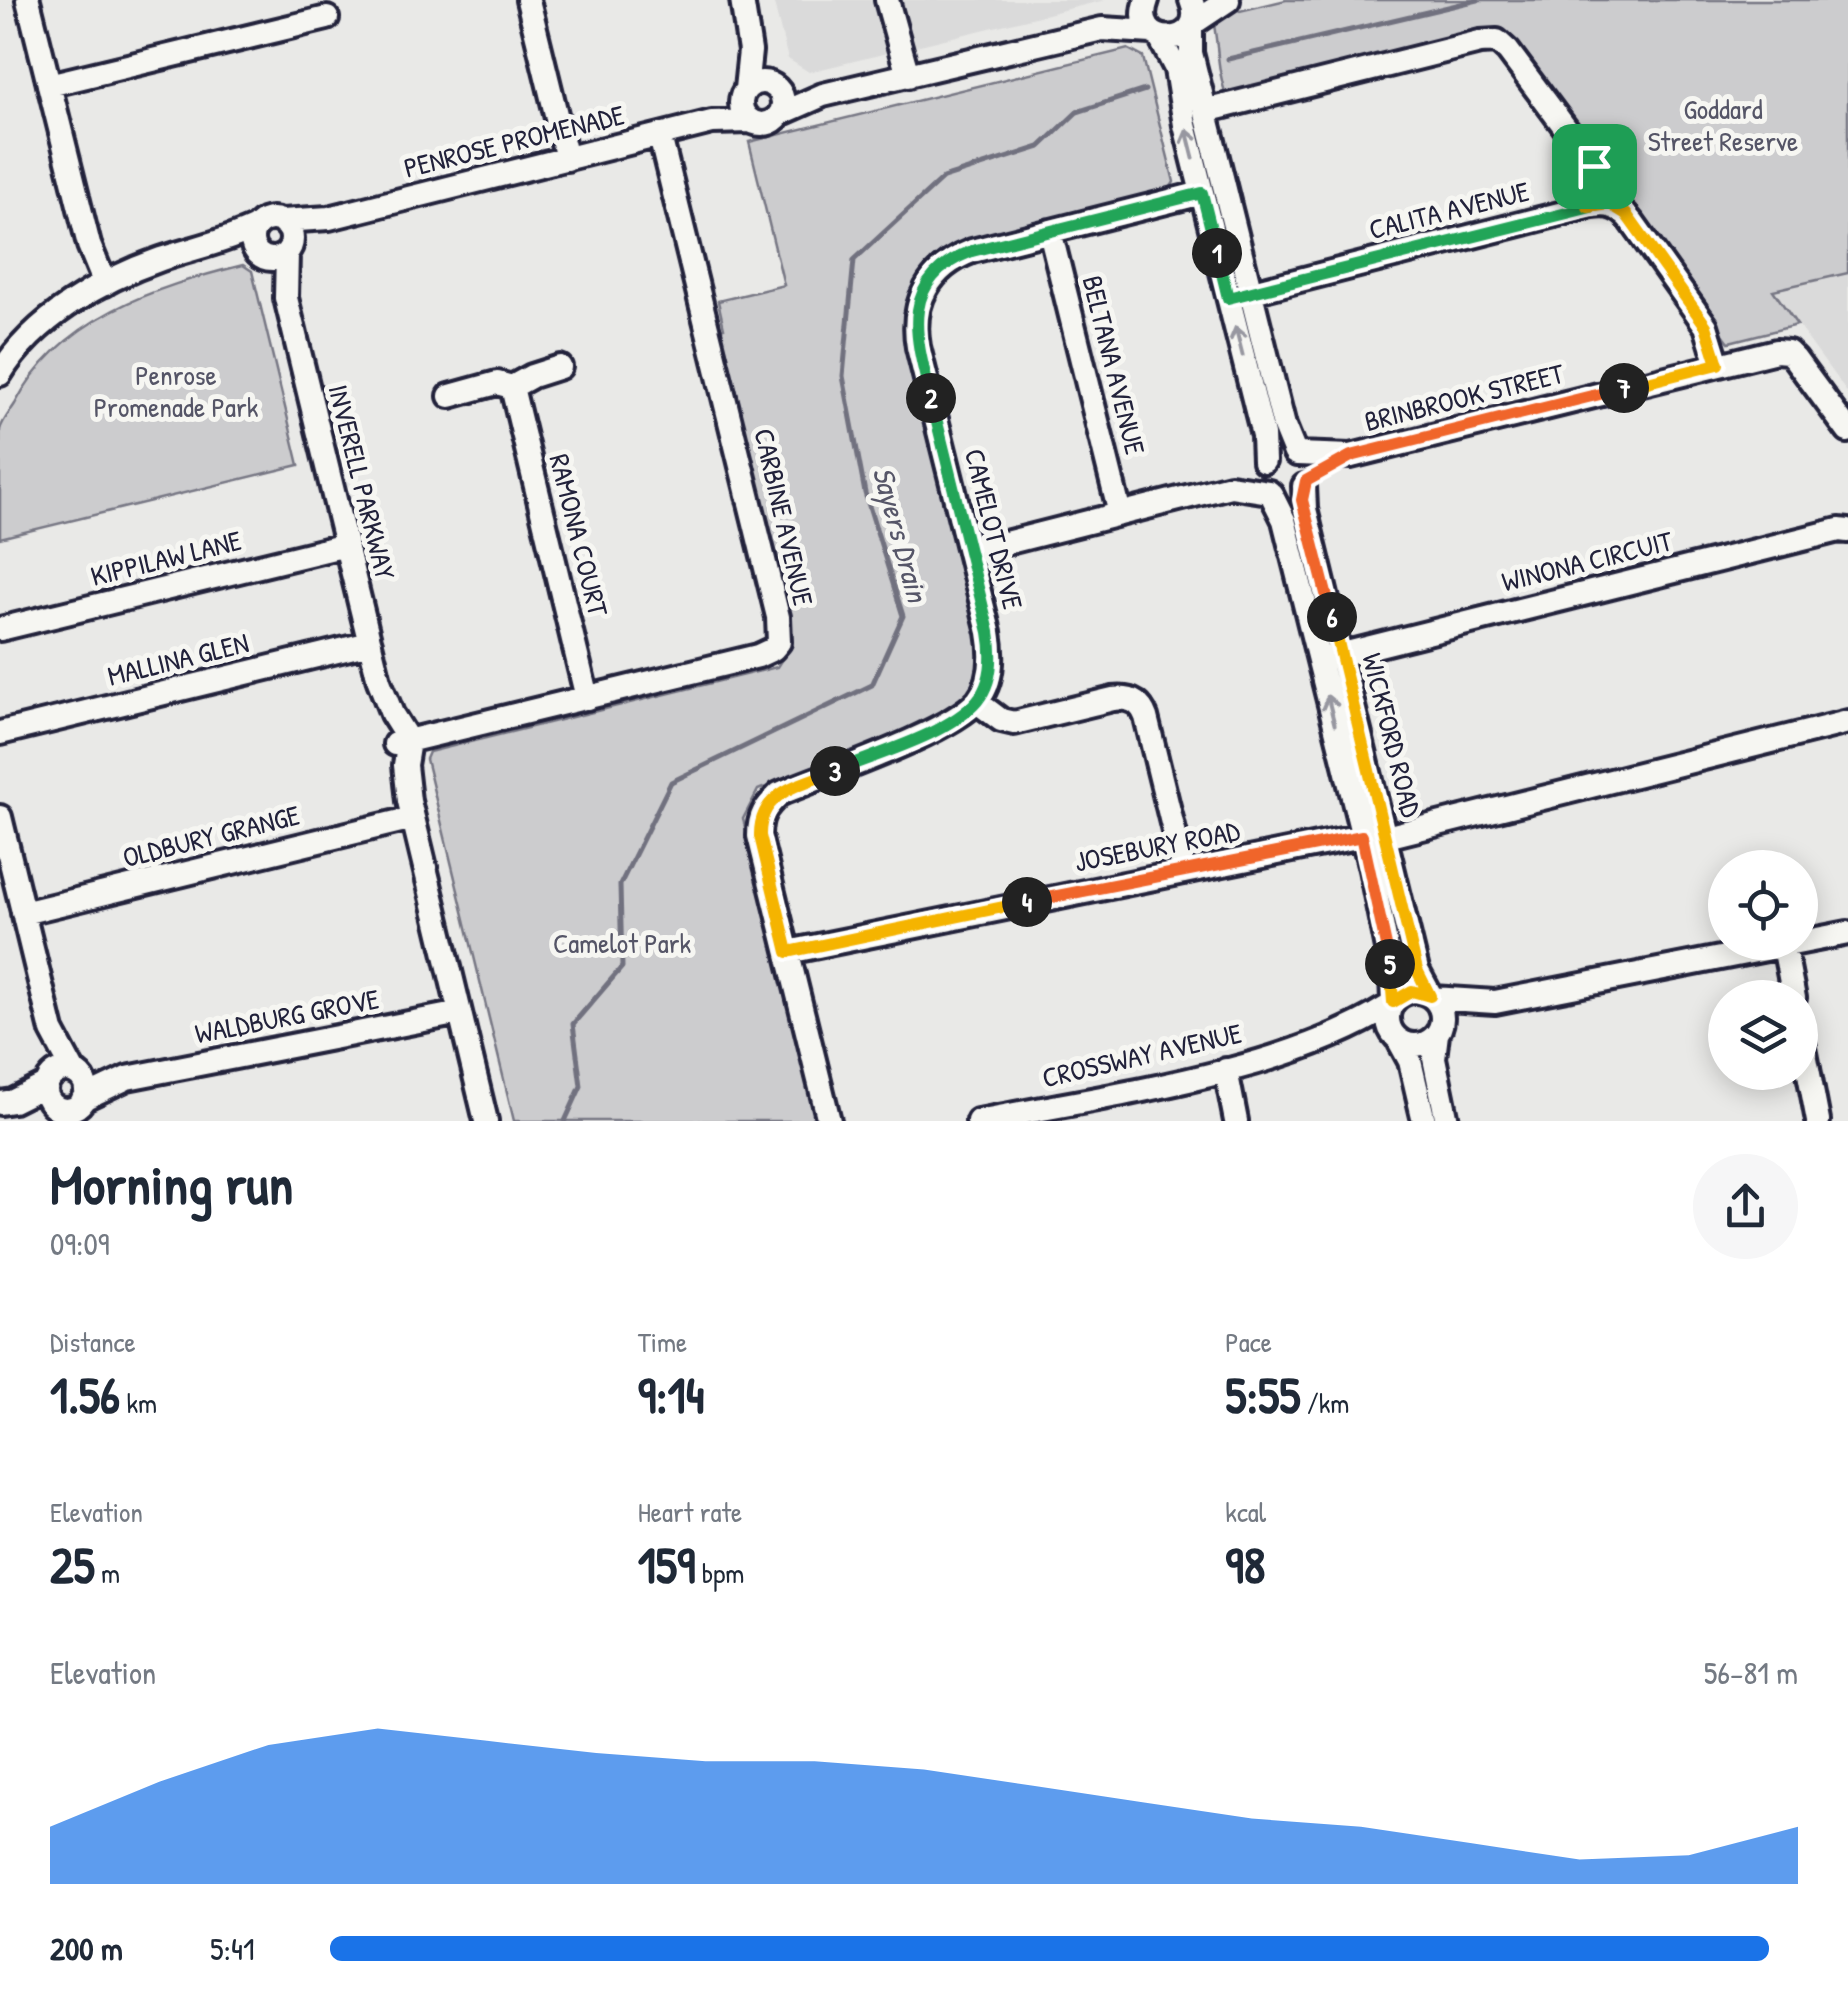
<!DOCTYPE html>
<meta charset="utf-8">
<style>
body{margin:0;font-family:"Patrick Hand",sans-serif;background:#f6f6f7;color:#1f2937;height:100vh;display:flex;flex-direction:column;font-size:38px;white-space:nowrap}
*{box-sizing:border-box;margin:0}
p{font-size:32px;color:#747a83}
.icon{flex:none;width:55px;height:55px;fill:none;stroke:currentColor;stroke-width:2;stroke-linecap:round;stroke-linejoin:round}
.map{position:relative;height:1121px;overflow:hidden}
.details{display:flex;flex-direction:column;background:#fff;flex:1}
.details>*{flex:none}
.fabs{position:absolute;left:1708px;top:850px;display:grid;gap:20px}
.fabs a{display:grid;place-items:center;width:110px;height:110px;border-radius:50%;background:#fff;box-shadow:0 5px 25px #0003;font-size:50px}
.pin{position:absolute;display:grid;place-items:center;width:85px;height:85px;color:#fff;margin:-42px;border-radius:20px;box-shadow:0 5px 15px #0006}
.km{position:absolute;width:50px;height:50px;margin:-25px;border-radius:50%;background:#222;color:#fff;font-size:28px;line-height:50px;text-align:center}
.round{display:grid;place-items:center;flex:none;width:105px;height:105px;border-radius:52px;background:#f6f6f7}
.overview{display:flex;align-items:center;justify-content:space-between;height:170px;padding:0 50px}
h1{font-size:55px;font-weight:800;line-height:75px}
.figures{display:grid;grid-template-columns:repeat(3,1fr);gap:15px;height:170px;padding:10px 50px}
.figures div{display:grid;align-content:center}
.figures b{font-size:50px;font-weight:800}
.figures small{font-size:28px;font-weight:400}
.figures p{font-size:28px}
.chart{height:280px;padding:20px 50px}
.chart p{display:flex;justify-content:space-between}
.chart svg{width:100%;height:180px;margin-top:10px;fill:#1a73e8;opacity:.7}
ul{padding:0 50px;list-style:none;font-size:32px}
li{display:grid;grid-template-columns:160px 120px 1fr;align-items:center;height:75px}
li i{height:25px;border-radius:12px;background:#1a73e8}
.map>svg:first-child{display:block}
.built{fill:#dadada}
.green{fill:#ccccce;stroke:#777784;stroke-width:2.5}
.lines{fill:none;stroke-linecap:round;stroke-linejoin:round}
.stream{stroke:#71717f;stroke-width:5}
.minor-casing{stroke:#22223b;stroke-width:30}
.minor{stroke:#f6f6f2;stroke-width:22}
.oneway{stroke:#9797a0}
.split-1-casing{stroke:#fff;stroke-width:20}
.split-2-casing{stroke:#fff;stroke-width:20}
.split-3-casing{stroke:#fff;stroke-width:20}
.split-4-casing{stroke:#fff;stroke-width:20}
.split-5-casing{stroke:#fff;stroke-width:20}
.split-6-casing{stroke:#fff;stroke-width:20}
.split-7-casing{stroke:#fff;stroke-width:20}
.split-8-casing{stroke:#fff;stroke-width:20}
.split-1{stroke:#22a559;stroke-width:12}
.split-2{stroke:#22a559;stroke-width:12}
.split-3{stroke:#22a559;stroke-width:12}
.split-4{stroke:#f5b400;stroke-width:12}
.split-5{stroke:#f0652b;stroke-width:12}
.split-6{stroke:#f5b400;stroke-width:12}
.split-7{stroke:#f0652b;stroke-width:12}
.split-8{stroke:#f5b400;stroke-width:12}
.labels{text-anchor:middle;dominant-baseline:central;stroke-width:10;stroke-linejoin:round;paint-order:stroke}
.park-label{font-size:28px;fill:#555567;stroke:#f6f6f2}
.street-label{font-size:28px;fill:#22223b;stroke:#f6f6f2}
.water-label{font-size:30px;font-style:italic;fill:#565668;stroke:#f6f6f2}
</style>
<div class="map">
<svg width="1848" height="1121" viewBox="0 0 1848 1121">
<rect width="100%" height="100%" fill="#e9e9e7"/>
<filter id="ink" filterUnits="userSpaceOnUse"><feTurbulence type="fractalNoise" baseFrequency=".01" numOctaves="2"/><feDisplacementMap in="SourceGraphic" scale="20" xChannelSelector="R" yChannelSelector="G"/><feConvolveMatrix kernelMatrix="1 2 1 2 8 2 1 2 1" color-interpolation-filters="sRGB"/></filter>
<g filter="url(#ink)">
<path class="built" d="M773,0H1105L809,72L788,59Z
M1848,273V394L1772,290Z"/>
<path class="green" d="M1286,0H1848V273L1773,290L1797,325L1729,342L1627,205L1609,193L1511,43L1227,98C1216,68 1219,44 1212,15L1235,8L1240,11Z
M1128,49L1143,57L1174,182L1169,190L949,248C913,272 898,306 906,349L980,644C979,662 978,681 966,696C937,730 806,771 758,790L743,819L815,1114L810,1121H514L426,759L429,752L777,667L791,645L715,331L724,328L718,301L784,285L749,142Z
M243,265L252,271L299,465L0,538C0,505 0,462 0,430C2,421 10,412 15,404C59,318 155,287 243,265Z"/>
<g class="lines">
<path class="stream" d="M1228,59L1478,0
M565,1121L581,1086L573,1024L622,967L620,885L671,782L872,685L903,616L865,493L843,376L854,260L943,178L1040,147L1077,112L1145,90"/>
<g class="minor-casing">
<path id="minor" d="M28,0L89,245L105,284
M528,0L567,159
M742,0L750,51L746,89
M887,0L908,76
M1147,0C1128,51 1211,49 1191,0
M1192,24L1228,0
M1191,26V53L1284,426L1295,453
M1159,36L1176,69L1185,125L1263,435L1264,461
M741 103a21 21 0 1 1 42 0a21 21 0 1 1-42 0Z
M49,85L327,18
M1205,111L1480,42L1497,41L1508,51L1599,173L1603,204
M780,114L823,95L1102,29L1152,32
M252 239a20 20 0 1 1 40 0a20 20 0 1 1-40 0Z
M282,221L329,218L712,122L751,121
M1050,231L1120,514
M287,252L286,298L379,681L392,714L409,741L405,765L409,801L486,1121
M1229,298L1579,209C1603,203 1616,202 1632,222L1706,326L1718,365
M0,374C34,318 101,280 161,259C194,248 225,242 256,227
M512,387L587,698
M450,396L497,383L512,387L532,376L560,367
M1297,454L1351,456L1776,351L1788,352L1795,359L1848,431
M1304,486L1305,509L1417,970L1431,996
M1271,494L1284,520L1371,869L1392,974L1393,1002
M970,552L1230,486L1269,492
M0,629L346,545
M1319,660L1839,530L1848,531
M977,702L1001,720L1014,723L1113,699C1129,697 1140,701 1146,717L1184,872
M0,733L370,643
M395,744L758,656L773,649L779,642L778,617L660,136
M0,817L52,1031L74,1072
M1386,837L1848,722
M23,913L413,818
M1784,946L1794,998
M788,952L1362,836
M1388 1018a27 27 0 1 1 54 0a27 27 0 1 1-54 0Z
M1433,998L1495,1002L1848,933
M1800,1027L1818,1121
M1437,1034L1434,1058L1447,1121
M1398,1039L1410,1061L1424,1121
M1226,1070L1236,1121
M46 1090a20 20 0 1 1 40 0a20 20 0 1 1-40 0Z
M83,1099L127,1078L460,1013
M0,1103L13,1101L47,1084
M829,1121L759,836C759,815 765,808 779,794C824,775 950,733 978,700C993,681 993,655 989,632L918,347C910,302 930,267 972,251L1202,193
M978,1121C1104,1096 1283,1074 1391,1005"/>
</g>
<use href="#minor" class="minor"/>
</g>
<defs><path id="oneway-shaft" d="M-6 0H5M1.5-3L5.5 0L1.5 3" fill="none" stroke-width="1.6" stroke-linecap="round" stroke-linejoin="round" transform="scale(2.5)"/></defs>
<g class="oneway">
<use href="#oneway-shaft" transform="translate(1190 144) rotate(-104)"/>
<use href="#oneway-shaft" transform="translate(1239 341) rotate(-104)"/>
<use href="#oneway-shaft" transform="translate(1331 710) rotate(-104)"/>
</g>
</g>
<g class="lines" filter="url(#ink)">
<g class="split-1-casing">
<path id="split-1" d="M1217,253L1228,298L1603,204L1600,179L1594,166"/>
</g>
<g class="split-2-casing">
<path id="split-2" d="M931,398C915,336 898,280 972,251L1202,193L1217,253"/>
</g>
<g class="split-3-casing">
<path id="split-3" d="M835,771C876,754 949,734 977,701C993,682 993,655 989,632L931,398"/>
</g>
<g class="split-4-casing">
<path id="split-4" d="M835,771C801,785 759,791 760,836L788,952L1027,902"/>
</g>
<g class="split-5-casing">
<path id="split-5" d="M1027,902L1362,836L1390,964"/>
</g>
<g class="split-6-casing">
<path id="split-6" d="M1332,617L1417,970L1430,996L1412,991L1393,1002L1390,964"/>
</g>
<g class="split-7-casing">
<path id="split-7" d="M1332,617L1302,500L1306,481L1351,456L1624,388"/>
</g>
<g class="split-8-casing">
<path id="split-8" d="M1594,166L1585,158L1592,182L1588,207L1610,204L1626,214L1706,326L1718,364L1624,388"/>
</g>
<use href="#split-1" class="split-1"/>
<use href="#split-2" class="split-2"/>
<use href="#split-3" class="split-3"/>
<use href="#split-4" class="split-4"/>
<use href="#split-5" class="split-5"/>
<use href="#split-6" class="split-6"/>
<use href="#split-7" class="split-7"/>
<use href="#split-8" class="split-8"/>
</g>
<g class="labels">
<g class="park-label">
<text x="1723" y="109">Goddard<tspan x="1723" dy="32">Street Reserve</tspan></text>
<text x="176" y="375">Penrose<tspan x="176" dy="32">Promenade Park</tspan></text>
<text x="622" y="943">Camelot Park</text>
</g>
<g class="street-label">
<text transform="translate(514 141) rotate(-14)">PENROSE PROMENADE</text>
<text transform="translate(1449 210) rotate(-14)">CALITA AVENUE</text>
<text transform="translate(1114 365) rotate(76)">BELTANA AVENUE</text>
<text transform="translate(1464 397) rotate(-14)">BRINBROOK STREET</text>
<text transform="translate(362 482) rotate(76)">INVERELL PARKWAY</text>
<text transform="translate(784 517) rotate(77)">CARBINE AVENUE</text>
<text transform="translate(994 529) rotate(76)">CAMELOT DRIVE</text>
<text transform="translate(579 535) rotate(76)">RAMONA COURT</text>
<text transform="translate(166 558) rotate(-14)">KIPPILAW LANE</text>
<text transform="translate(1587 561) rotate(-14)">WINONA CIRCUIT</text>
<text transform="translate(178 659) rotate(-14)">MALLINA GLEN</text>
<text transform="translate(1392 735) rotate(76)">WICKFORD ROAD</text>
<text transform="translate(211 836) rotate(-14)">OLDBURY GRANGE</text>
<text transform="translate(1157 846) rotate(-11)">JOSEBURY ROAD</text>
<text transform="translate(287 1016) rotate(-11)">WALDBURG GROVE</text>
<text transform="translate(1142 1055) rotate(-13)">CROSSWAY AVENUE</text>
</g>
<g class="water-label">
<text transform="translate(901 534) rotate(75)">Sayers Drain</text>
</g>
</g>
</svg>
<div class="fabs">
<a><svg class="icon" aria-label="locate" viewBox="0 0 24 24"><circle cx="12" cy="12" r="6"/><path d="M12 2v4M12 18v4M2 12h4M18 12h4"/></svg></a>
<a><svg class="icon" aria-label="layers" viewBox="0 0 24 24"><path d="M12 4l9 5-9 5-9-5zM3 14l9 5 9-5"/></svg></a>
</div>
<div class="pin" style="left:1594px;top:166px;background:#1e9e55"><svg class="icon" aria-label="arrive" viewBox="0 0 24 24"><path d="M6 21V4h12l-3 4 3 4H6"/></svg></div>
<b class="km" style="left:1217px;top:253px">1</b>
<b class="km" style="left:931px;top:398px">2</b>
<b class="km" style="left:835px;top:771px">3</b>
<b class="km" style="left:1027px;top:902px">4</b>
<b class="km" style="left:1390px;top:964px">5</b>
<b class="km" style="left:1332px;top:617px">6</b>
<b class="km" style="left:1624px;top:388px">7</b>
</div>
<section class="details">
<div class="overview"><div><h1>Morning run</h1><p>09:09</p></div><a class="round"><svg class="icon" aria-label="share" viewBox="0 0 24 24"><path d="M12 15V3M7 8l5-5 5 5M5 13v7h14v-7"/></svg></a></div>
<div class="figures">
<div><p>Distance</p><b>1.56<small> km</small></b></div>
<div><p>Time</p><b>9:14</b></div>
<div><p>Pace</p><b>5:55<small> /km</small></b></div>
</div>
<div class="figures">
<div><p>Elevation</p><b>25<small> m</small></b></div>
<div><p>Heart rate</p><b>159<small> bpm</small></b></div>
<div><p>kcal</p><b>98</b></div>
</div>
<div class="chart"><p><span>Elevation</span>56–81 m</p>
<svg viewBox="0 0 160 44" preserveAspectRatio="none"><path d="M0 44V30L10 19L20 10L30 6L40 9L50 12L60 14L70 14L80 16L90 20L100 24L110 28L120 30L130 34L140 38L150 37L160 30V44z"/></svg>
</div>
<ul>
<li><b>200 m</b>5:41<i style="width:98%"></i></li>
</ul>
</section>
